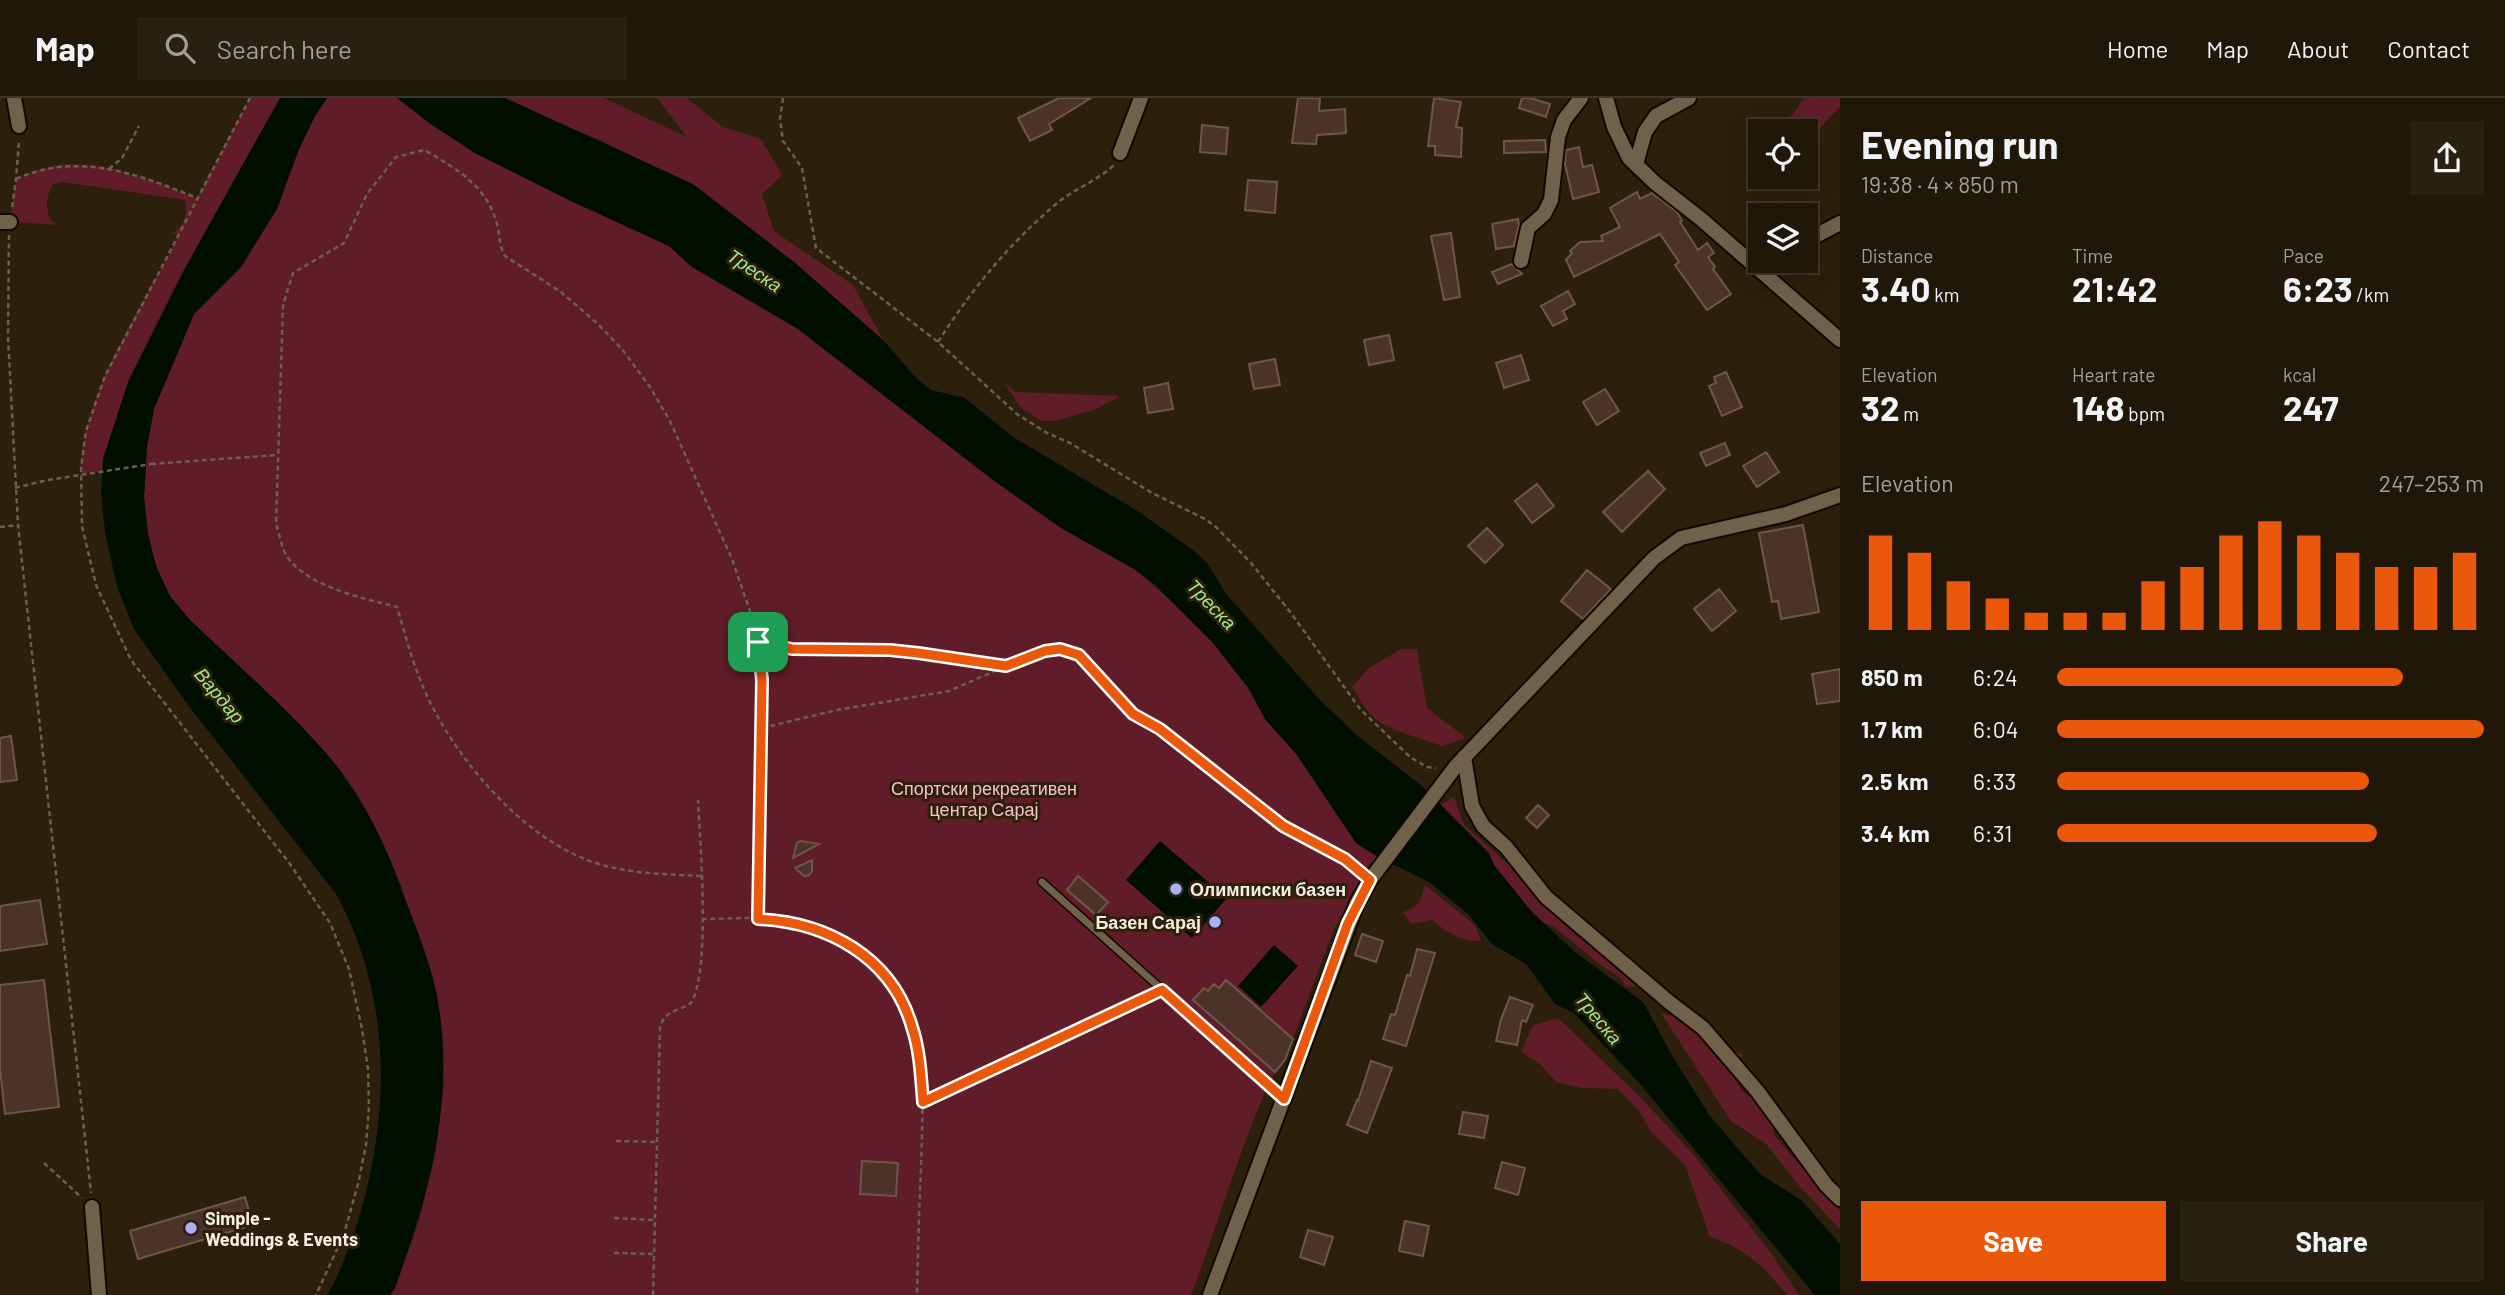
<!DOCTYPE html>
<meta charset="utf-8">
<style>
body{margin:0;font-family:Barlow,sans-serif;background:#292012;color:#f1f3f6;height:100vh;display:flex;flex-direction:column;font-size:26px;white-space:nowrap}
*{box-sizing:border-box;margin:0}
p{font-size:23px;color:#a29f9c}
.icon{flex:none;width:38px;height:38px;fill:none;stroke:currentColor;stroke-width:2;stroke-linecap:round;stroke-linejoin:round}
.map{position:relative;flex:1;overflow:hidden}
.sheet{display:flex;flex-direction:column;background:#211708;width:665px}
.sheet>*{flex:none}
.fabs{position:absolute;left:1748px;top:21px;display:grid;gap:14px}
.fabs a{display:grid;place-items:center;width:70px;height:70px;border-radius:0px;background:#211708;box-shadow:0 7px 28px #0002,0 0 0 2px #3e3629;font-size:35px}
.pin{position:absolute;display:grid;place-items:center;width:60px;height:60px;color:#fff;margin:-30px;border-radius:14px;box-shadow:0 4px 10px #0006}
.round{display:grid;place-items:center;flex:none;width:74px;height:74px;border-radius:0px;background:#292012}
.overview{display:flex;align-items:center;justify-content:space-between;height:119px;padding:0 21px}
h1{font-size:38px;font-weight:700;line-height:52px}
.figures{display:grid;grid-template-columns:repeat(3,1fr);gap:10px;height:119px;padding:7px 21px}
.figures div{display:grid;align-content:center}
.figures b{font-size:35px;font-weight:700}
.figures small{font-size:19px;font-weight:400}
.figures p{font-size:19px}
.chart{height:196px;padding:14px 21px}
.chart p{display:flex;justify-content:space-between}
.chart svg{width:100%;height:126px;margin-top:7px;stroke:#ea580c;stroke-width:6}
.cta{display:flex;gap:14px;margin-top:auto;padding:14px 21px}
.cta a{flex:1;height:80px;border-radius:0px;background:#ea580c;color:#fff;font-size:28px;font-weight:700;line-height:80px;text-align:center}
.cta a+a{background:#292012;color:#f1f3f6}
ul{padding:0 21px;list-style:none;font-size:23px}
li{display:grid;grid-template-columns:112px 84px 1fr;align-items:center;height:52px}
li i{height:18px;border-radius:9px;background:#ea580c}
header{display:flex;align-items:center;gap:42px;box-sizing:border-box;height:98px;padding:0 35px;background:#211708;border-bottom:2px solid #3e3629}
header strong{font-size:33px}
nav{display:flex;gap:38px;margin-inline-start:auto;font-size:24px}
.search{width:490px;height:63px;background:#292012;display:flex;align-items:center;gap:18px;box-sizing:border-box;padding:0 24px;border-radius:0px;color:#a29f9c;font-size:26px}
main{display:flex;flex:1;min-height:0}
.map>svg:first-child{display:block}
.green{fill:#601d29}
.water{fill:#000f00}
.building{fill:#4b3329;stroke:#6f564a;stroke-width:2}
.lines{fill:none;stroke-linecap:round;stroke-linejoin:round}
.lane-casing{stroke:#140900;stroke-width:10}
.street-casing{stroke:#140900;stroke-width:18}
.path{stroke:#6b5f4d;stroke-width:2.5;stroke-dasharray:5 3.5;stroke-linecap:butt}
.lane{stroke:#70614b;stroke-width:7}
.street{stroke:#70614b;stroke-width:14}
.path-bridge{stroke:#6b5f4d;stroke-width:2.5;stroke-dasharray:5 3.5;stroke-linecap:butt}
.route-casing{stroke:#fff;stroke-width:14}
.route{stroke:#ea580c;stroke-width:9}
.poi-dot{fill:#a8b0fc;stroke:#2c1f0b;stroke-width:2.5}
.labels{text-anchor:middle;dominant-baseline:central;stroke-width:6;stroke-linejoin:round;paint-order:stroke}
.park-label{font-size:18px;fill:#f4c2c5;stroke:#2c1f0b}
.poi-label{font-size:18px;font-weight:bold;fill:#f7eee2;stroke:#2c1f0b;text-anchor:start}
.water-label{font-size:19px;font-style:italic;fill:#9ce88a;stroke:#2c1f0b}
</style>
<header>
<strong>Map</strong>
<div class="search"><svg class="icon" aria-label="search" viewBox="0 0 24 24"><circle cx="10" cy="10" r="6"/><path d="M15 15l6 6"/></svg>Search here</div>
<nav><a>Home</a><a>Map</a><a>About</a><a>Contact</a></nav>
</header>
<main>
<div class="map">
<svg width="1840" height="1197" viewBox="0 0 1840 1197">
<rect width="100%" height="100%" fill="#2c1f0b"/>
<path class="green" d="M250,0H280L184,172L129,281L103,361V373L81,376C78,301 146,203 179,136H172C183,129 189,115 185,102L63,84L53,86C46,99 45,110 51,123L59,127L10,124L16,81C30,75 43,69 58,67C105,62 155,83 197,100Z
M327,0H397L432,27L475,55L573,104L669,148L692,169L797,231L993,382L1061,430L1134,471L1182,512L1213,545L1249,591L1265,621L1297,657L1356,745L1378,759L1357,788L1334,831L1285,962C1268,982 1259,1009 1249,1034C1228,1088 1212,1143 1191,1197H390L395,1190L419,1123L435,1058L444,985L401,788L382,743L355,694L326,655L189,521L170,498L156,468L148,436L144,399L147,349L154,311L194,216L241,169L277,111L299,51L315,18Z
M505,0H604L687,39L657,0H687L723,29L761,41L782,77L762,96L774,133L853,187L883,242L794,164L656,70L600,42L542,18Z
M1804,0H1840V9L1806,45V33H1774L1794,15Z
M1004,284L1015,294L1120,298L1094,312L1054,323H1041L1021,310Z
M1401,551H1417L1427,610L1466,640L1442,648C1421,640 1386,632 1371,617C1364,609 1358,598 1352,589L1369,570Z
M1454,699L1464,727L1523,779L1553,816L1574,835L1622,871L1644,895L1636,888L1626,889L1621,880L1599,866L1553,828L1531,822L1440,707Z
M1425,787L1475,827L1481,843C1461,844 1446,834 1432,822L1411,826L1403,814C1419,809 1420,803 1425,787Z
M1661,915L1680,919L1718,948L1744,957L1728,969L1743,994L1771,1013L1774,1037L1840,1113V1131L1801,1090L1766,1046L1731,1023Z
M1558,920L1639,998L1694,1057L1771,1155L1799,1197H1787C1762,1167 1748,1152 1710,1139L1685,1067L1651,1034L1639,1013L1618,991L1582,990L1556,984L1541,967L1521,954L1533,927Z"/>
<path class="water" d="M280,0H327L315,18L299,51L277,111L241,169L194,216L154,311L147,349L144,399L148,436L156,468L170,498L189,521C235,565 284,607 326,655C363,697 388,751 406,803C419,838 434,873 439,910C454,1007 428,1099 395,1190L390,1197H327C344,1168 355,1135 364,1102C391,1000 388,890 336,796L188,607L134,531L117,489L105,433L101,395L103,361L129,282L184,172Z
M397,0H505L693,86L794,164L883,242L917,281L931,292L965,300L1013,339L1136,412L1193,452L1207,465L1227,497L1319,601L1359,639L1422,688L1489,755L1494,767L1532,814L1575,854L1643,904L1674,961L1710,1018L1760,1076L1801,1102L1840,1146V1197H1815L1640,986L1574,915L1555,906L1526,866L1492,846L1468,816L1429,784L1378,759L1356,745L1297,657L1265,621L1249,591L1213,545L1154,486L1134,471L1061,430L993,382L797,230L692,169L669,148L573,104L475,55L432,27Z
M1160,743L1227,800L1192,840L1126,782Z
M1274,847L1298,868L1261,909L1238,888Z"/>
<path class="building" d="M1059,0H1091L1049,26L1052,32L1030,43L1018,20Z
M1298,0H1320L1319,13L1345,11L1346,35L1317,37L1316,46L1292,45Z
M1434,0L1461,4L1456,29L1462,30L1461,59L1435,57V48H1428Z
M1522,0H1530L1550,6L1546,19L1519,10Z
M1202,27L1228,30L1226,56L1200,54Z
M1545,42L1546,54L1504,55V43Z
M1579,49L1583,69L1592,67L1599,94L1573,101L1565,66L1566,52Z
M1248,82L1277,84L1275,115L1245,112Z
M1637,94L1640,101L1652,95L1677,114L1682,123L1680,124L1698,152L1707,145L1714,155L1708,159L1715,169L1713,171L1731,196L1707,212L1675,167L1679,164L1660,136L1574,179L1566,162L1572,155L1570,153L1580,144L1603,143L1601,138L1620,129L1610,110Z
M1518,121L1519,127L1514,148L1496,151L1492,126Z
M1451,135L1460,199L1444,202L1431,138Z
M1512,166L1522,176L1498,186L1492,174Z
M1568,193L1575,206L1563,213L1567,221L1553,228L1541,208Z
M1389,237L1394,262L1369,267L1364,242Z
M1521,257L1529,282L1504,290L1496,265Z
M1275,261L1280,287L1254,291L1249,266Z
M1726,274L1742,309L1722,318L1709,288L1716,285L1714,279Z
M1168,285L1173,311L1148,315L1144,290Z
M1605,291L1619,313L1597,327L1583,304Z
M1725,345L1730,357L1706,368L1700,355Z
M1766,354L1779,374L1757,389L1743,368Z
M1648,373L1665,391L1622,434L1603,414Z
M1537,386L1554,408L1532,425L1515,403Z
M1803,427L1819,514L1781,521L1778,503L1772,504L1759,435Z
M1487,430L1503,447L1485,465L1468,448Z
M1587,472L1611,491L1583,521L1561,503Z
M1719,491L1736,513L1712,533L1694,511Z
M1840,571V603L1817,606L1812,576Z
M11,638L17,682L0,684V640Z
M1538,707L1549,717L1537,730L1526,720Z
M801,743L819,746L793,760L797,745Z
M812,762V773L809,777L804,778L795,770Z
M1078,778L1108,804L1096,817L1067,792Z
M40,802L47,846L0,853V808Z
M1362,836L1383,843L1376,864L1355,857Z
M1417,851L1435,855L1406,948L1383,941L1391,916L1395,917L1407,877L1410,878Z
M44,882L59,1009L5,1016L0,971V887Z
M1226,882L1293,941L1285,962L1275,974L1193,902L1204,890L1208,893L1214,886L1219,890Z
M1510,899L1533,907L1526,924L1522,922L1517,947L1496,943L1501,921Z
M1371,963L1392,970L1367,1035L1347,1027L1357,1002L1358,1003Z
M1463,1014L1488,1018L1484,1040L1459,1036Z
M862,1063L898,1065L896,1098L860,1096Z
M1502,1064L1525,1070L1518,1097L1495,1090Z
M245,1099L253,1127L138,1161L130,1133Z
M1405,1123L1429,1128L1423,1158L1399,1153Z
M1308,1132L1333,1139L1324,1167L1300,1159Z"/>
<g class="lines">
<g class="lane-casing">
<path id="lane" d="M1042,784L1284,1001"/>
</g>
<g class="street-casing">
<path id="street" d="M14,0L19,28
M1606,0L1614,29L1629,60L1655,85L1701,121L1840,242
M1120,55L1141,0
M1636,66L1645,34L1656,18L1689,0
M0,124H10
M1806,143L1840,125
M1521,163L1528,130L1544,116L1551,102L1558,39L1564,22L1581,0
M1757,170L1770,163
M1464,659L1472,708L1483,728L1506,749L1546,799L1669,904L1703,930L1758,994L1826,1087L1840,1101
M92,1109L99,1197
M1210,1197L1357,805L1370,782L1456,668L1654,460L1681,440L1786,416L1840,397"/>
</g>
<path class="path" d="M250,0L105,278L86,333L81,370L82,428L96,487L131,562L290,766L330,825L349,871L362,931L368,971L369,1009L366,1047L358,1086L344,1136L316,1197
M783,0L780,21L783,43L802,70L816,150L938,244L1017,316L1047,335L1070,345L1152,395L1205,421L1216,429L1251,465L1291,515L1360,611L1410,659L1427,669L1436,670
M109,71L122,60L139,28
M16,81C78,53 138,76 197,100
M12,109L16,81L19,43
M9,137L8,239L18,427L91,1095
M938,244C971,192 1009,146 1056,106C1074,91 1097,83 1114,67
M151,366L277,357
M15,390L48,382
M0,429L18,427
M759,544C802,556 844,551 888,552C927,554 967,563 1006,568
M762,630L837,612L949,593L1011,566L1045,553L1060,551L1079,557L1133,616L1160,631L1283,728L1345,761L1359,773
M701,778C663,776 622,776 585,761C522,736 464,669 433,610C416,578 407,543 397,509C363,500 301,488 284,453C281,445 279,435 276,426L283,207L293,175L344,145L367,96L396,59L424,52C456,70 487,88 497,126C500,137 499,148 505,158L561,194L597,225L622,251L650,289L670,323L732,461L754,525L762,571L758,821
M702,821C728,821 756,818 782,822C822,829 857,845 882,877C929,934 923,1000 921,1069C919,1112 918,1154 917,1197
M923,1004L1152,897
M616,1043L658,1044
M44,1065L82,1100
M614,1120L655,1122
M614,1155L655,1156
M653,1197L660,930C664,912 678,914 691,905C711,872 700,745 698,702"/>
<use href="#lane" class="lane"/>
<use href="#street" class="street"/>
<path class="path-bridge" d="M48,382L151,366"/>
</g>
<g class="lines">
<g class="route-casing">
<path id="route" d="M758,544L792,551L890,552L918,555L1006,568L1045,553L1060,551L1079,557L1133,616L1160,631L1283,728L1345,761L1370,782L1348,825L1284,1001L1162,892L923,1004C921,979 920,953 912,929C892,859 827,824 758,821L762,582Z"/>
</g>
<use href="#route" class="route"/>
</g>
<g class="poi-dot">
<circle cx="1176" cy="791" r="7"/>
<circle cx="1215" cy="824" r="7"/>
<circle cx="191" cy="1130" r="7"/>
</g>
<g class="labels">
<g class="park-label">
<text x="984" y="690">Спортски рекреативен<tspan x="984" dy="21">центар Сарај</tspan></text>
</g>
<g class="poi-label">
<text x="1190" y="791">Олимписки базен</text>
<text x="1201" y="824" text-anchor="end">Базен Сарај</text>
<text x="205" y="1120">Simple -<tspan x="205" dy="21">Weddings &amp; Events</tspan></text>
</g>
<g class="water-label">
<text transform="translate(755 172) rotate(34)">Треска</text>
<text transform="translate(1212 506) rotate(46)">Треска</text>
<text transform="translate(220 597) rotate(50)">Вардар</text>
<text transform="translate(1599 920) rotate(50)">Треска</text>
</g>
</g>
</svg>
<div class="fabs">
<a><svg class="icon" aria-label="locate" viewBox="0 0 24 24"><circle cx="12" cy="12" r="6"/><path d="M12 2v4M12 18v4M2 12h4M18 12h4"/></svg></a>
<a><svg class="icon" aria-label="layers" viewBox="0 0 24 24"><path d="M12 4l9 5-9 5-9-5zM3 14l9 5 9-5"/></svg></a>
</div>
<div class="pin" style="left:758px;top:544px;background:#1e9e55"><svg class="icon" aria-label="arrive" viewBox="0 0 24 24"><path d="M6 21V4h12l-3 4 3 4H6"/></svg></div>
</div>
<section class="sheet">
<div class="overview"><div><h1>Evening run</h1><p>19:38 · 4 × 850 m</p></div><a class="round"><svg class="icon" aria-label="share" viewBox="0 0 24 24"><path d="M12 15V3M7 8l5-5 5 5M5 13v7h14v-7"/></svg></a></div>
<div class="figures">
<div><p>Distance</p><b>3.40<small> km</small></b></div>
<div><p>Time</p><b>21:42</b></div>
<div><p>Pace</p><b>6:23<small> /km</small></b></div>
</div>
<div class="figures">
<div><p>Elevation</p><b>32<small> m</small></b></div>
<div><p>Heart rate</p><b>148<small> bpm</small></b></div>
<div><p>kcal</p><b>247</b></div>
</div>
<div class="chart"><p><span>Elevation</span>247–253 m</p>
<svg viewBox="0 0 160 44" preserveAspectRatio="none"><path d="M5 44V11M15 44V17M25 44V27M35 44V33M45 44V38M55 44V38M65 44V38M75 44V27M85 44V22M95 44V11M105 44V6M115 44V11M125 44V17M135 44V22M145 44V22M155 44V17"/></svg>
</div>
<ul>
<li><b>850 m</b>6:24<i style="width:81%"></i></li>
<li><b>1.7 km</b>6:04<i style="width:100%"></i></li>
<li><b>2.5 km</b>6:33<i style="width:73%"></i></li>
<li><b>3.4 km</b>6:31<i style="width:75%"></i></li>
</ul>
<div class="cta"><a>Save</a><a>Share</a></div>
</section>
</main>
